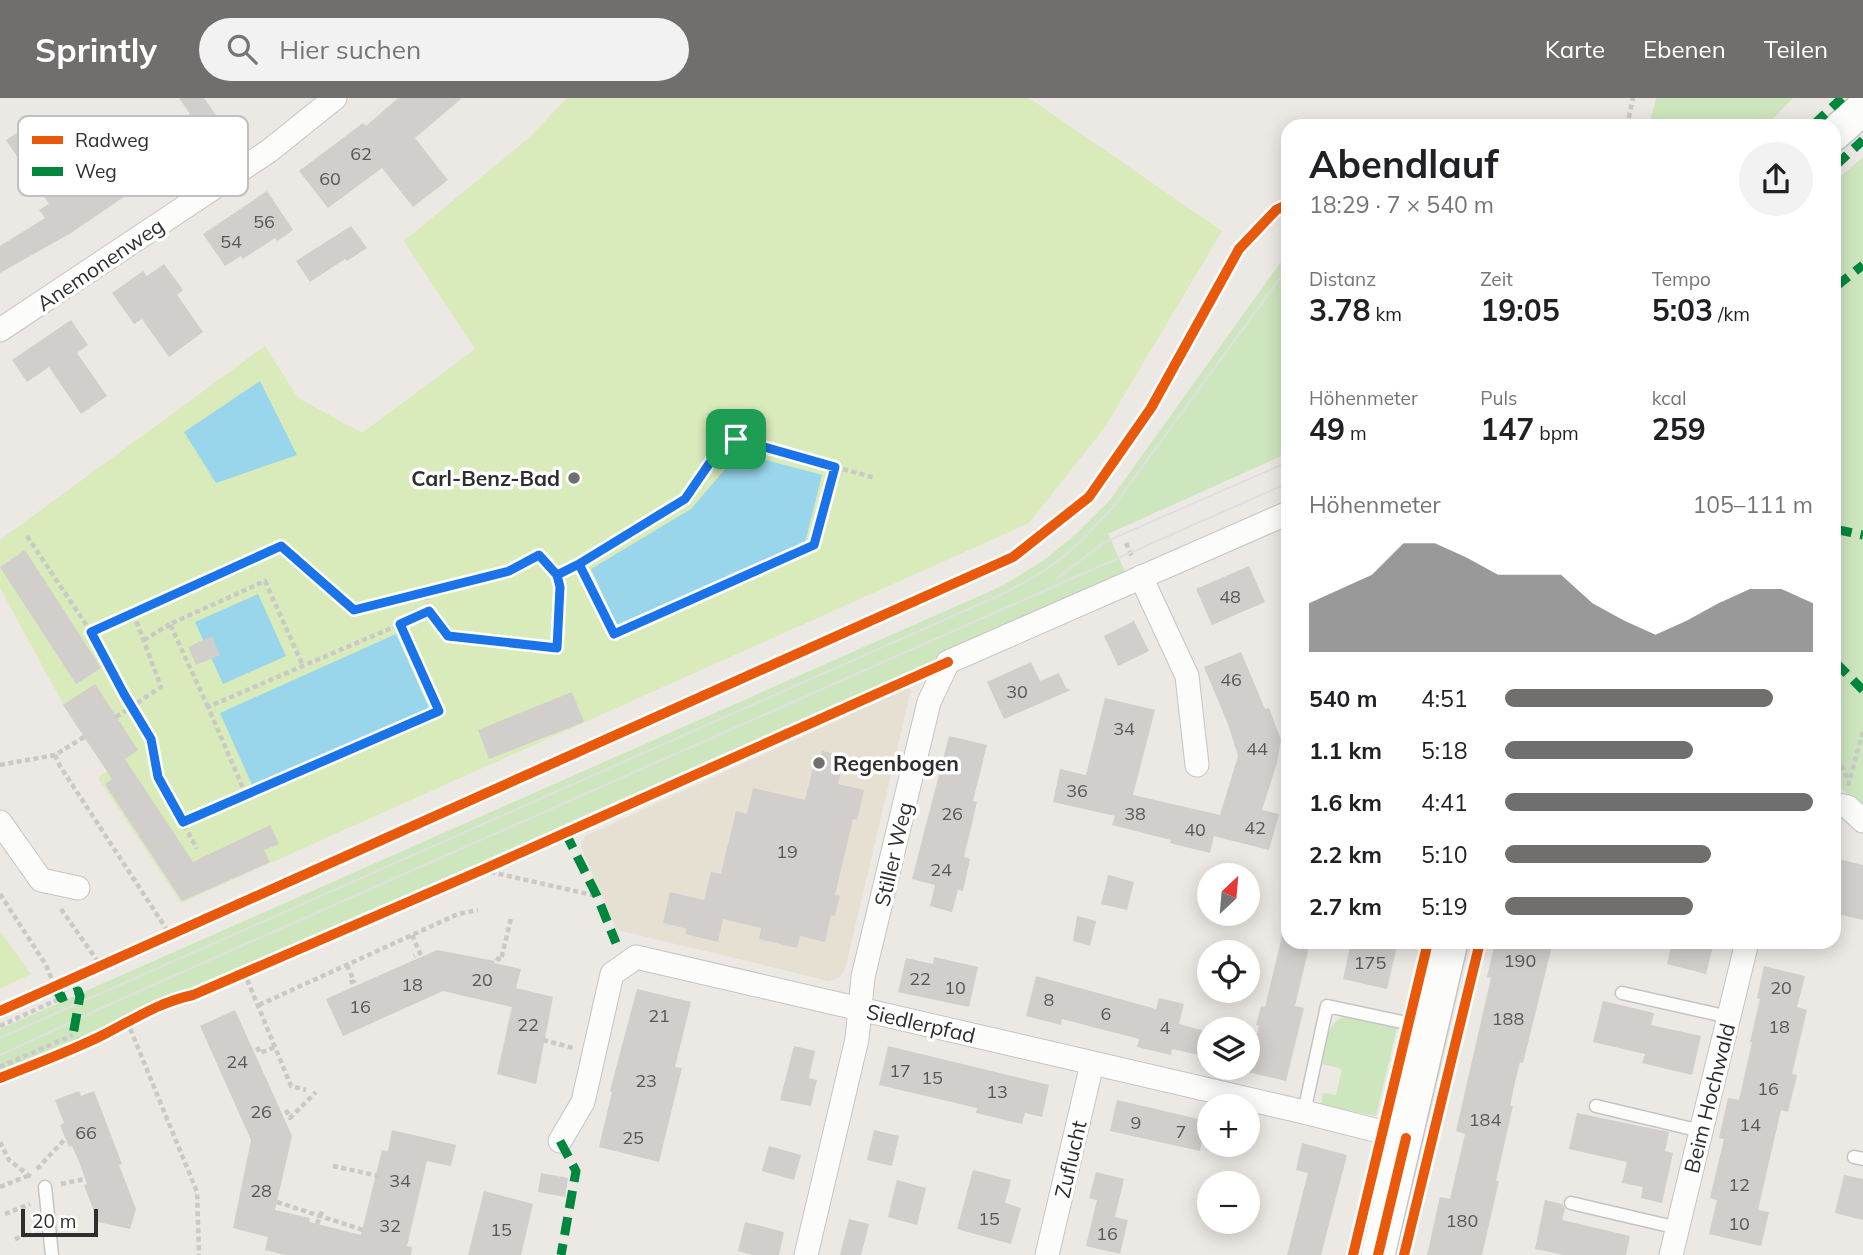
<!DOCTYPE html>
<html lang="de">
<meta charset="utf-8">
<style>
body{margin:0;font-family:Mulish,sans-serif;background:#f2f2f2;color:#202124;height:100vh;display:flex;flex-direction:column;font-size:26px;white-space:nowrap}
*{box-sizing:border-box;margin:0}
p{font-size:23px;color:#757577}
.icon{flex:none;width:38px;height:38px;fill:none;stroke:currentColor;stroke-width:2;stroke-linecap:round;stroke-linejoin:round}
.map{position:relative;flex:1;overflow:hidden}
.panel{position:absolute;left:1281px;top:21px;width:560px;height:830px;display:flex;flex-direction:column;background:#fff;border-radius:21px;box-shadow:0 4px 18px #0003}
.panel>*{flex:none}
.needle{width:46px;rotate:26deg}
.fabs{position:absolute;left:1197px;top:765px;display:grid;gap:14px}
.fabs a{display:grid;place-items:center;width:63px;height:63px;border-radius:50%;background:#fff;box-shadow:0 4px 18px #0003;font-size:35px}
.scale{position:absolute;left:21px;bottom:18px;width:77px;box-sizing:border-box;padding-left:7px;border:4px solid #2e2e2e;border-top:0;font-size:19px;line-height:24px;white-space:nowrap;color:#2e2e2e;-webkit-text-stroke:5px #fff;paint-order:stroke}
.pin{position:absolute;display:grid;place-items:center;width:60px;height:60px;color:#fff;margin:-30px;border-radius:14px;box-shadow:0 4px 10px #0006}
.round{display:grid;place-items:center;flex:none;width:74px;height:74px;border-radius:37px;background:#f2f2f2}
.summary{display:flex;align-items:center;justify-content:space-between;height:119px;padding:0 28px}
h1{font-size:38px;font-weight:700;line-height:52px}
.metrics{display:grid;grid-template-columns:repeat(3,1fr);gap:10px;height:119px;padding:7px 28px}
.metrics div{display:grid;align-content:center}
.metrics b{font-size:30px;font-weight:700}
.metrics small{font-size:19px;font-weight:400}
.metrics p{font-size:19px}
.chart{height:196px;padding:14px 28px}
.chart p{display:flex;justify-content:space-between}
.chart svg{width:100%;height:126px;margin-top:7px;fill:#706f6e;opacity:.7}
ul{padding:0 28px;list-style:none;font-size:23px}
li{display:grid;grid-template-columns:112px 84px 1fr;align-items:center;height:52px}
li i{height:18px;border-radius:9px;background:#706f6e}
header{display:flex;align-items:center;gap:42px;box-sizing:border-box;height:98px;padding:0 35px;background:#706f6e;color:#fff}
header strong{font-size:33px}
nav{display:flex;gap:38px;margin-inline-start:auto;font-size:24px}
.search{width:490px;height:63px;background:#f2f2f2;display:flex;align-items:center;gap:18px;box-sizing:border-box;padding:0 24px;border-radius:38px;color:#757577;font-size:26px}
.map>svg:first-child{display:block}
.education{fill:#e6e0d3}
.green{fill:#cee6be}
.pitch{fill:#d9eabb}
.water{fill:#99d6ec}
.building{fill:#d1cecb}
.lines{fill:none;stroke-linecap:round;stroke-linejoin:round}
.lane-casing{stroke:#c5c4c5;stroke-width:15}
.street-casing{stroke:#c5c4c5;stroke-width:25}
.secondary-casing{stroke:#c5c4c5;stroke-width:36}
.path{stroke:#c9c9c8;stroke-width:4.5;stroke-dasharray:5 3.5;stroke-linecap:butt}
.lane{stroke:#fcfcfb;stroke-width:12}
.street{stroke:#fcfcfb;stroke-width:23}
.secondary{stroke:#fcfcfb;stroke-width:33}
.tram{stroke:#dfdfe1;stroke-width:2}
.quiet{stroke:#00873e;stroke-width:9;stroke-dasharray:18 9;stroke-linecap:butt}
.cycleway-casing{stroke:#fff;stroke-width:15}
.cycleway{stroke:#e8590c;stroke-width:10}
.route-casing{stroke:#fff;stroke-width:14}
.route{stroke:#1a73e8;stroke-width:9}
.poi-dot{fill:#706f6e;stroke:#fff;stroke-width:2.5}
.labels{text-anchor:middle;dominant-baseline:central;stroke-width:7;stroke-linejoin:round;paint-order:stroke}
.number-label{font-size:18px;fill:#585857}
.street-label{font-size:21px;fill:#2e2e2e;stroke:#fff}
.poi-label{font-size:21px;font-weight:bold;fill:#2e2e2e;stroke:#fff;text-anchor:end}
.key{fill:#fff;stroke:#c0c0c0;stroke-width:2}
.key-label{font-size:19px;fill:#2e2e2e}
</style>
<header>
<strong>Sprintly</strong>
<div class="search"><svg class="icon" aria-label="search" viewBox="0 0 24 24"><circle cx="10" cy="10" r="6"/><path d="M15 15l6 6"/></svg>Hier suchen</div>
<nav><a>Karte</a><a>Ebenen</a><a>Teilen</a></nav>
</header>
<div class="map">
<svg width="1863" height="1157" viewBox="0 0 1863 1157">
<rect width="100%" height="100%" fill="#ece8e4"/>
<path class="education" d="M908,590L911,592L845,872L839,880L829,883L617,832L581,749L585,738Z"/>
<path class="green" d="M1656,0H1793L1766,28H1649Z
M1863,59V709L1834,684V84Z
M1288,154V355L1108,436L1127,478L599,711L0,981V931L1002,488L1043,463L1075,437L1110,402Z
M1347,918L1397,930L1376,1018L1321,1007L1323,995L1336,997L1342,971L1322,966C1326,948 1325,923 1347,918Z"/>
<path class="pitch" d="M567,0H1029L1222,133L1105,329L1029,425L181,805L98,680L107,673L63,606L0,490V442L265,248L298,300L362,335L475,251L404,143L530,39Z
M0,833L31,876L0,891Z"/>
<path class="water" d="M260,283L297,357L216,385L184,334Z
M739,355L822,377L805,445L617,527L591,471L691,411Z
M258,496L286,558L223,586L195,524Z
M396,536L429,610L253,689L220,615Z"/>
<path class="building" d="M179,0H204L225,30L71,135L0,175V148L45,120L39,112L49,106L6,42L38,21L74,75L112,48L125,66L166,38L163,35L190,16Z
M398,0H462L415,40L448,82L413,109L382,70L328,110L299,73L363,25L366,28Z
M267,93L293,132L277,143L275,140L243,161L241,158L225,168L203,136Z
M351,128L367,150L347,163L345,161L310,184L296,163Z
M164,166L183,192L177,197L203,234L169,259L142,221L134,226L112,195L143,173L147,178Z
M71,222L88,247L77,255L107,298L81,316L49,269L27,284L12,262Z
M25,452L101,570L76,586L0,469Z
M1249,468L1265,504L1212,527L1196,491Z
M1134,523L1149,553L1118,568L1104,538Z
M212,538L220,557L196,567L188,549Z
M1241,554L1265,611L1269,610L1281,642L1277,665L1262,712L1279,716L1269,752L1214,738L1210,755L1170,745L1171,742L1112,727L1115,718L1053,704L1060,671L1086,677L1105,600L1155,612L1133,697L1220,717L1238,658L1228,626L1204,569Z
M1031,564L1040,583L1059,575L1066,590L1071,592L1004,621L987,584Z
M95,586L138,652L125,661L193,764L270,727L279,746L264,752L270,764L182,803L105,686L112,681L63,607Z
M572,594L584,624L489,661L478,632Z
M949,638L987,647L973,703L977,704L964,759L970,761L963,793L958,792L952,814L930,808L935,787L912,781Z
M822,653L845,658L838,686L864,692L857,722L853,721L835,797L840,798L835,818L831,817L825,844L800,838L797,850L759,841L761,830L723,821L718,844L685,836L687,831L663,825L670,794L704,802L711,774L721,776L736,713L747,716L753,690L805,702L813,669L818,670Z
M1834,760L1863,767V822L1834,815Z
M1108,777L1134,784L1127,812L1101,806Z
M1077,818L1096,823L1090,848L1073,843Z
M1282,838L1288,840V844L1310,845L1295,908L1304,910L1286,983L1248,974L1259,928L1256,927L1261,908L1265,909Z
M1351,844H1398L1387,891L1343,881Z
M1495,844H1553L1523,965L1520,964L1515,984L1510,1008H1513L1496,1083H1499L1482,1157H1427L1440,1099L1450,1101L1465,1036L1456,1033L1491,880L1487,879Z
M1672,844H1714L1706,876L1667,866Z
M437,852L495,863L494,865L521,871L516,890L553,899L536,986L497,976L512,909L443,893L343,938L326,901Z
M934,859L978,869L969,909L898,894L906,860L933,866Z
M1764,868L1805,878L1797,909L1807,912L1792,976L1797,977L1788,1014L1781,1012L1758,1112L1769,1114L1761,1148L1709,1136L1717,1102L1710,1100L1724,1041L1719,1040L1728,1000L1739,1002L1752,944H1750L1760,901L1757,900Z
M1036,878L1156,911L1159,900L1184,906L1179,926L1205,933L1199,957L1172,951L1171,957L1137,949L1139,941L1062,921L1061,927L1026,918Z
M637,891L691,904L675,969L682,970L659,1064L599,1049L612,994L610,993Z
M1603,903L1654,915L1651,927L1701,938L1692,977L1642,965L1645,956L1593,944Z
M235,912L292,1038L275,1112L310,1120L309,1124L361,1137L382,1052L388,1053L392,1032L456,1047L451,1068L427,1063L407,1148L412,1149L411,1157H285L265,1152L268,1139L233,1130L251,1042L200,928Z
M794,948L815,953L809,980L817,982L811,1008L780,1002Z
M888,948L1049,987L1042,1019L1025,1015L1022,1026L976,1015L977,1010L879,987Z
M79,993L81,998L94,993L122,1066L119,1067L136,1111L130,1131L98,1124L84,1087L87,1086L80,1066L72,1048L69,1049L60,1027L64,1025L55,1002Z
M1117,1002L1207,1023L1200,1053L1110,1033Z
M1577,1015L1669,1034L1665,1053L1673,1055L1662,1105L1641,1100L1643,1089L1622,1085L1627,1064L1569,1051Z
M874,1032L899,1038L892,1068L867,1062Z
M1302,1045L1347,1057L1321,1157H1287L1308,1075L1296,1072Z
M769,1048L801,1057L794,1082L762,1073Z
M973,1072L1011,1082L1005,1105L1021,1110L1011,1146L957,1131Z
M1096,1074L1124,1081L1115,1119L1128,1122L1120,1156L1086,1148L1097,1102L1089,1100Z
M541,1075L568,1080L565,1099L538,1094Z
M1844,1077L1863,1081V1122L1835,1115Z
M897,1082L926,1090L917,1127L888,1119Z
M484,1093L533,1106L521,1157H468Z
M1545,1102L1562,1106L1565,1111L1562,1122L1630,1138L1626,1157H1564L1535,1151Z
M849,1121L869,1126L861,1157H840Z
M745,1124L784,1134L779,1157H753L738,1153Z"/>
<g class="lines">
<g class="lane-casing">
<path id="lane" d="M1622,895L1729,919
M1596,1008L1701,1033
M1304,1014L1327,908L1430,930
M1854,1059L1863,1061
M45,1089L52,1157
M1571,1105L1678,1130"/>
</g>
<g class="street-casing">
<path id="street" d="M0,232L269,53L335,0
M1141,479L1187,578L1197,667
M1834,706L1848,709L1863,723
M0,724L41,782L78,790
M560,1043L583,1004L612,876L636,859L1304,1014L1406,1040
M806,1157L857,941L863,879L929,604L948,564L1288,415
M1047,1157L1092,966
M1671,1157L1747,844"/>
</g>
<g class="secondary-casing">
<path id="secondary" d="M1834,36L1863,10
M1378,1157L1451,844"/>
</g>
<path class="path" d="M1627,28L1633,0
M709,315L722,347
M736,341L835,369L814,447L614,536L579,466L685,401L722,347Z
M835,369L876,380
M27,438L91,534L124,596L151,641L158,679L197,751
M1126,445L1132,459
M557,477L579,466
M400,526L439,613L246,697L208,609C282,577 356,545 429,514L426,496
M91,534L281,448L354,512L509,473L539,457L557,477L560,489L557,550L448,538L429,514
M144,542L170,526
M208,609L170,526L265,483L303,568
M116,619L161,589L133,514
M1834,652L1848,682
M55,657L60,668L171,838
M0,667L55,657L84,639
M1848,688L1863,633
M183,724L246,697
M482,772L597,798
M0,796L46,867L55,889
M61,811L101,868
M412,837L420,855L414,858
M496,860L501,862L511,820
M347,867L354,883L349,885
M244,874L291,988L306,992
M259,907L458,816L478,812
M127,923L197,1094L199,1157
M0,928L61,900
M543,942L573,950
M257,949L260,955L275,949
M0,969L73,937
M286,1012L290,1020L316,994
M0,1044L9,1062L31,1079
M333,1068L379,1078
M37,1071L65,1041
M61,1086L85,1081
M0,1089L30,1077
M277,1104L366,1133
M5,1116L30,1106
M317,1126L323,1111
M15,1141L31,1135"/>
<use href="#lane" class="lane"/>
<use href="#street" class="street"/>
<use href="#secondary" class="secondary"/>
<path class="tram" d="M1056,481L1105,444L1288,364
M0,940L962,514C992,501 1022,488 1049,469C1073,453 1093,431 1113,409L1288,169
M0,957L117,903L1288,385"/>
<path class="quiet" d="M1812,28L1842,0
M1834,69L1863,42
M1834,190L1863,167
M1834,431L1863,437
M1834,563L1863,592
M565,734L597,798L616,845
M55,889L61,900L78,893L80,898L73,937L78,947
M560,1043L576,1073L561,1157"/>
<g class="cycleway-casing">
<path id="cycleway" d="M0,913L1013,459L1089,399L1151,310L1239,151L1276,112L1288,106
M0,980C35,966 71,953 105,936C134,921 160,904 193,897L482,772L948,564
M1353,1157L1428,844
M1378,1157L1406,1040
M1404,1157L1480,844"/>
</g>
<use href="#cycleway" class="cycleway"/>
</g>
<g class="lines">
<g class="route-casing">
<path id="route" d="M736,341L722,347L685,401L579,466L557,477L539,457L509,473L354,512L281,448L91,534L124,596L151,641L158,679L183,724L439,613L400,526L429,513L448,538L557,550L560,489L557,477L579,466L614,536L814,447L835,369L736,341"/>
</g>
<use href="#route" class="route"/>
</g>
<g class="poi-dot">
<circle cx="574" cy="380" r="7"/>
<circle cx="819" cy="665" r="7"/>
</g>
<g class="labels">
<g class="number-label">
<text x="361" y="55">62</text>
<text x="330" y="80">60</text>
<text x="264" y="123">56</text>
<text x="231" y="143">54</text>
<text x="1230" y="498">48</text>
<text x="1231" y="581">46</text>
<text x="1017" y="593">30</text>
<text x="1124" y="630">34</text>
<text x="1257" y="650">44</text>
<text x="1077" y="692">36</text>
<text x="952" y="715">26</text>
<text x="1135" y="715">38</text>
<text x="1255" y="729">42</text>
<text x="1195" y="731">40</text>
<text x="787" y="753">19</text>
<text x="941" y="771">24</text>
<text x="1520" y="862">190</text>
<text x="1370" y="864">175</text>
<text x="920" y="880">22</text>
<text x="482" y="881">20</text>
<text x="412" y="886">18</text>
<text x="955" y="889">10</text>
<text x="1781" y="889">20</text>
<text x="1049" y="901">8</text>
<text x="360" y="908">16</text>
<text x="1106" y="915">6</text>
<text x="659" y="917">21</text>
<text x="1508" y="920">188</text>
<text x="528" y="926">22</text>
<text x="1779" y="928">18</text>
<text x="1165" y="929">4</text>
<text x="237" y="963">24</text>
<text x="900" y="972">17</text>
<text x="932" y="979">15</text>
<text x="646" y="982">23</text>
<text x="1768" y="990">16</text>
<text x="997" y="993">13</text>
<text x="261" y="1013">26</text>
<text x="1485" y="1021">184</text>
<text x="1136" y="1024">9</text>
<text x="1750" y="1026">14</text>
<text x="1181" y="1033">7</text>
<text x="86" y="1034">66</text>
<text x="633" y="1039">25</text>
<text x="400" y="1082">34</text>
<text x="1739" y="1086">12</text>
<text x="261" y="1092">28</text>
<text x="989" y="1120">15</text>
<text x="1462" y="1122">180</text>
<text x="1739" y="1125">10</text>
<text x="390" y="1127">32</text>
<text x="501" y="1131">15</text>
<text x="1107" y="1135">16</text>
</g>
<g class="street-label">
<text transform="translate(100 166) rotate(-34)">Anemonenweg</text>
<text transform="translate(893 756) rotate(-77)">Stiller Weg</text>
<text transform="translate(921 925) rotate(13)">Siedlerpfad</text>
<text transform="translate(1709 1000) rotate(-76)">Beim Hochwald</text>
<text transform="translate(1070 1061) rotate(-77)">Zuflucht</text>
</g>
<g class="poi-label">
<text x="560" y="380">Carl-Benz-Bad</text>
<text x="833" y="665" text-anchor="start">Regenbogen</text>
</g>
</g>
<rect x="18" y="18" width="230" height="80" rx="10" class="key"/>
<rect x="32" y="38" width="31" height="8" fill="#e8590c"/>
<rect x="32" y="69" width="31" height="9" fill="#00873e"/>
<g class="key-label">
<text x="75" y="49">Radweg</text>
<text x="75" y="80">Weg</text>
</g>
</svg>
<div class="fabs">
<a><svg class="needle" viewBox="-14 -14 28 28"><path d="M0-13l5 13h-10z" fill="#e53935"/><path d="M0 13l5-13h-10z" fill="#757577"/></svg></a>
<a><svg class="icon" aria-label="locate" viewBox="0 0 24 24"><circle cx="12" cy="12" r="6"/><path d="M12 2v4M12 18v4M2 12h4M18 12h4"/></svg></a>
<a><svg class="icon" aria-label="layers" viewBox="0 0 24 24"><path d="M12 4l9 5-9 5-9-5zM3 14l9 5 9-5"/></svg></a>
<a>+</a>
<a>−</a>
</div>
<div class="scale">20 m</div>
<div class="pin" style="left:736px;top:341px;background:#1e9e55"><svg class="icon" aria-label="arrive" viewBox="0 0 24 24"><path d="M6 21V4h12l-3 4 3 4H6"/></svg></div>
<section class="panel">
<div class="summary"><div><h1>Abendlauf</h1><p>18:29 · 7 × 540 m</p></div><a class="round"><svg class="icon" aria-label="share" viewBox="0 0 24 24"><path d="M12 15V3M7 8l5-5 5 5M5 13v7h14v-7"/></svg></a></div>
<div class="metrics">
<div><p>Distanz</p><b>3.78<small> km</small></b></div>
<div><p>Zeit</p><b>19:05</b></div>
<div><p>Tempo</p><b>5:03<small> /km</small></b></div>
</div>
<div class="metrics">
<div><p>Höhenmeter</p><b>49<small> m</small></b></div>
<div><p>Puls</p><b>147<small> bpm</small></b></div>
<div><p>kcal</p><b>259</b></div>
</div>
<div class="chart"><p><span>Höhenmeter</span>105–111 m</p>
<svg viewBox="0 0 160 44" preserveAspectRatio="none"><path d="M0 44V27L10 22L20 17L30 6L40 6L50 11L60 17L70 17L80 17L90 27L100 33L110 38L120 33L130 27L140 22L150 22L160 27V44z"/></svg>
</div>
<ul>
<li><b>540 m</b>4:51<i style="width:87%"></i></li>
<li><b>1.1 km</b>5:18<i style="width:61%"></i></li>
<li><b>1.6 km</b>4:41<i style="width:100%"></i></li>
<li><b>2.2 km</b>5:10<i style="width:67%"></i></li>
<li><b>2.7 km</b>5:19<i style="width:61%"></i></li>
</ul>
</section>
</div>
